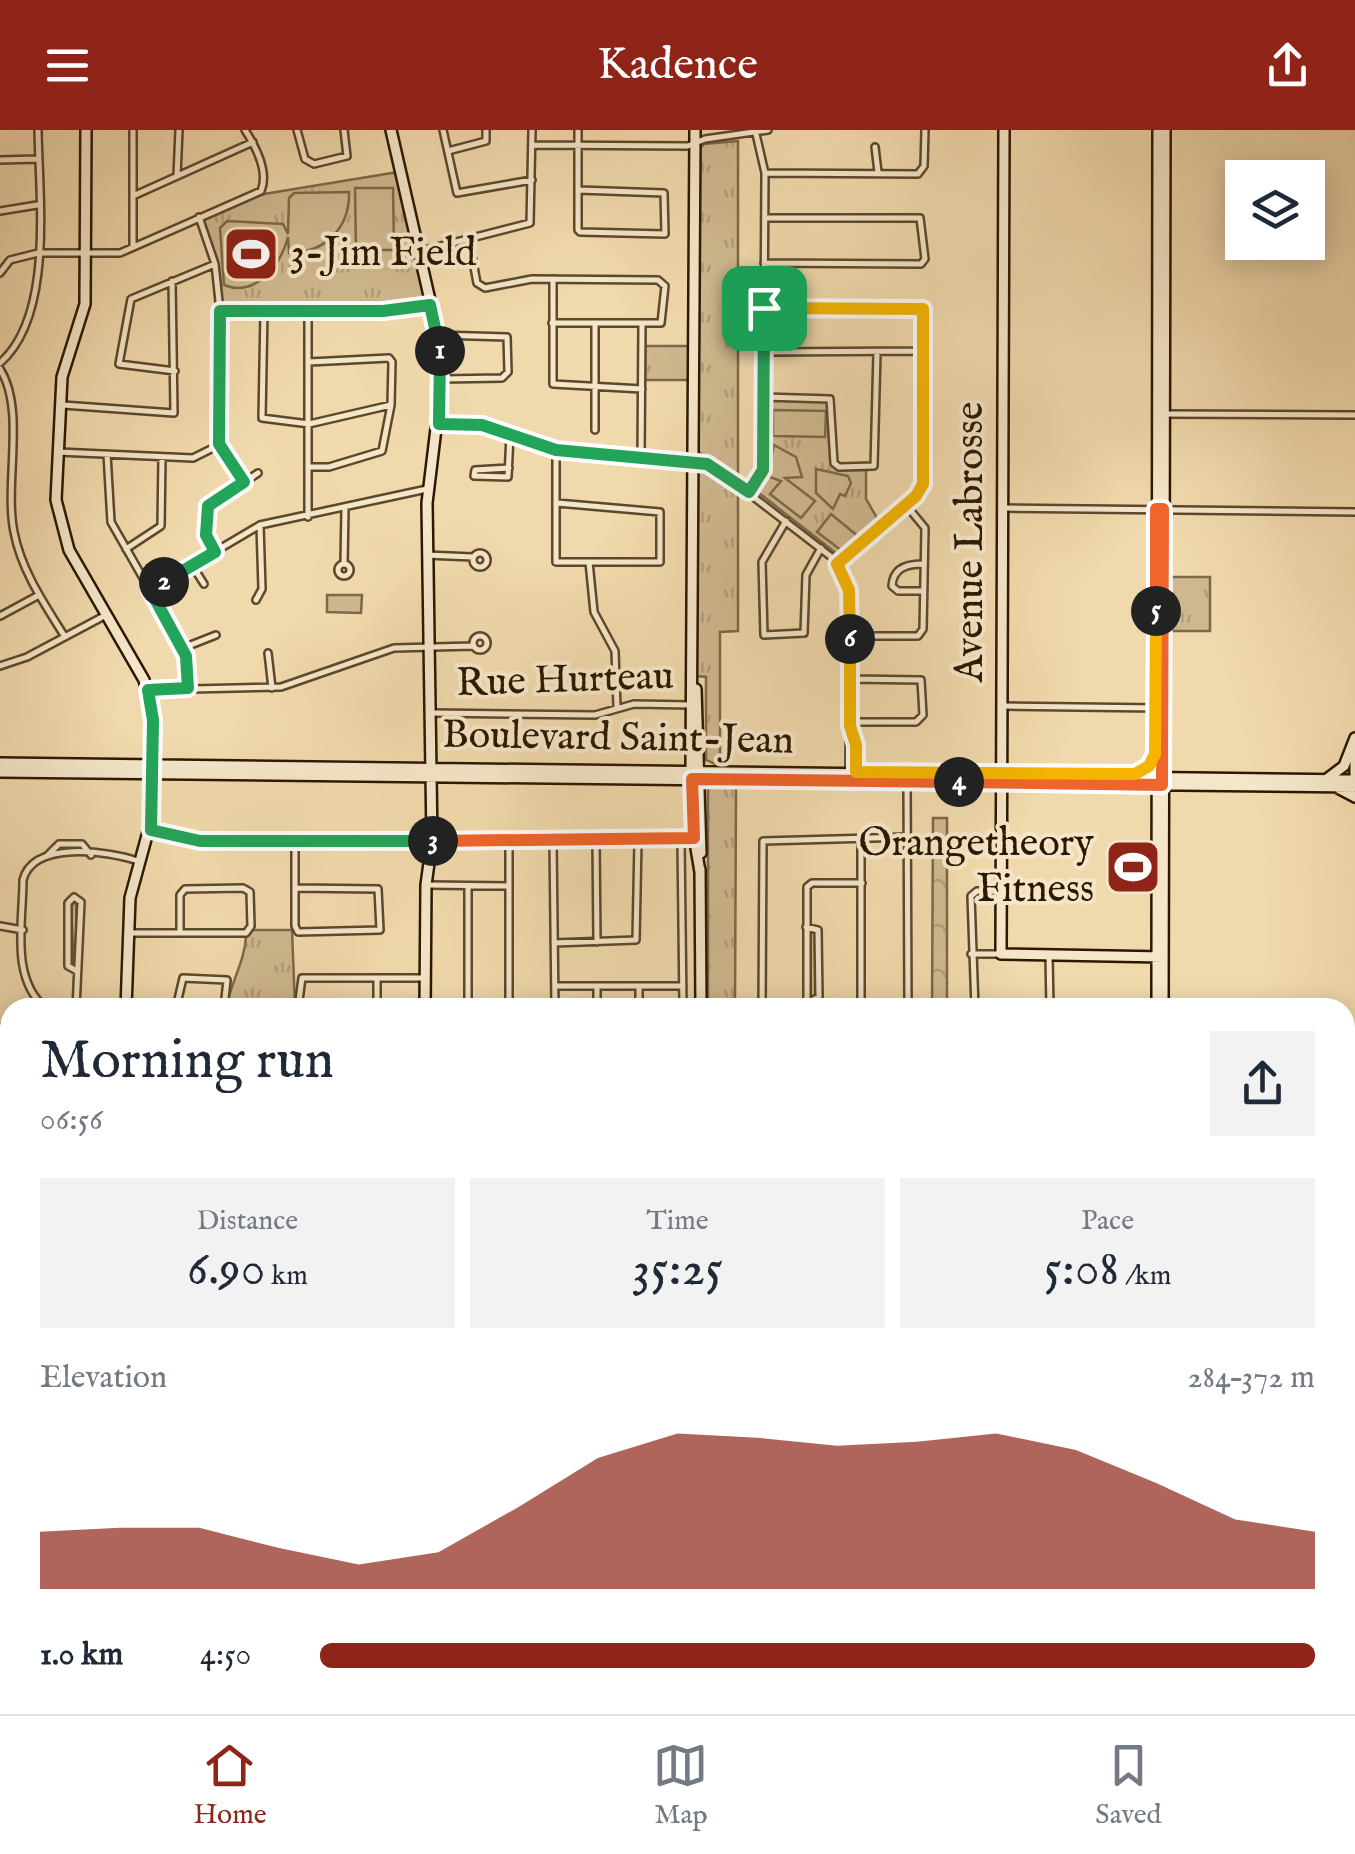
<!DOCTYPE html>
<meta charset="utf-8">
<style>
body{margin:0;font-family:"IM FELL English",serif;background:#f2f2f3;color:#1f2937;height:100vh;display:flex;flex-direction:column;font-size:38px;white-space:nowrap}
*{box-sizing:border-box;margin:0}
p{font-size:32px;color:#747a83}
.icon{flex:none;width:55px;height:55px;fill:none;stroke:currentColor;stroke-width:2;stroke-linecap:round;stroke-linejoin:round}
.map{position:relative;flex:1;overflow:hidden}
.sheet{position:absolute;left:0px;top:868px;width:1355px;height:718px;display:flex;flex-direction:column;background:#fff;border-radius:30px 30px 0 0;box-shadow:0 5px 25px #0003}
.sheet>*{flex:none}
.controls{position:absolute;left:1225px;top:30px;display:grid;gap:20px}
.controls a{display:grid;place-items:center;width:100px;height:100px;border-radius:0px;background:#fff;box-shadow:0 5px 25px #0003;font-size:50px}
.pin{position:absolute;display:grid;place-items:center;width:85px;height:85px;color:#fff;margin:-42px;border-radius:20px;box-shadow:0 5px 15px #0006}
.km{position:absolute;width:50px;height:50px;margin:-25px;border-radius:50%;background:#222;color:#fff;font-size:28px;line-height:50px;text-align:center}
.round{display:grid;place-items:center;flex:none;width:105px;height:105px;border-radius:0px;background:#f2f2f3}
.headline{display:flex;align-items:center;justify-content:space-between;height:170px;padding:0 40px}
h1{font-size:55px;font-weight:600;line-height:75px}
.figures{display:grid;grid-template-columns:repeat(3,1fr);gap:15px;height:170px;padding:10px 40px}
.figures div{display:grid;align-content:center;border-radius:0px;background:#f2f2f3;text-align:center}
.figures b{font-size:50px;font-weight:600}
.figures small{font-size:28px;font-weight:400}
.figures p{font-size:28px}
.chart{height:280px;padding:20px 40px}
.chart p{display:flex;justify-content:space-between}
.chart svg{width:100%;height:180px;margin-top:10px;fill:#8f2418;opacity:.7}
ul{padding:0 40px;list-style:none;font-size:32px}
li{display:grid;grid-template-columns:160px 120px 1fr;align-items:center;height:75px}
li i{height:25px;border-radius:12px;background:#8f2418}
header{display:flex;justify-content:space-between;align-items:center;height:130px;padding:0 40px;background:#8f2418;color:#fff;font-size:45px;font-weight:600}
.tab-bar{display:flex;justify-content:space-around;align-items:center;height:140px;border-top:2px solid #e0e1e3;background:#fff;font-size:28px;color:#747a83}
.tab-bar a{display:grid;justify-items:center;gap:5px}
.tab-bar .active{color:#8f2418}
.map>svg:first-child{display:block}
.grass{fill:url(#grass-tufts);stroke:#7e6848;stroke-width:2.5}
.forest{fill:url(#forest-crowns);stroke:#7e6848;stroke-width:2.5}
.pitch{fill:#cfb88f;stroke:#7e6848;stroke-width:2.5}
.lines{fill:none;stroke-linecap:round;stroke-linejoin:round}
.street-casing{stroke:#5d482b;stroke-width:10}
.secondary-casing{stroke:#2c1800;stroke-width:14}
.street{stroke:#f5e6c9;stroke-width:5}
.secondary{stroke:#f5e6c9;stroke-width:9}
.tram{stroke:#2c1800;stroke-width:2.5}
.split-1-casing{stroke:#fff;stroke-width:20}
.split-2-casing{stroke:#fff;stroke-width:20}
.split-3-casing{stroke:#fff;stroke-width:20}
.split-4-casing{stroke:#fff;stroke-width:20}
.split-5-casing{stroke:#fff;stroke-width:20}
.split-6-casing{stroke:#fff;stroke-width:20}
.split-7-casing{stroke:#fff;stroke-width:20}
.split-1{stroke:#22a559;stroke-width:12}
.split-2{stroke:#22a559;stroke-width:12}
.split-3{stroke:#22a559;stroke-width:12}
.split-4{stroke:#f0652b;stroke-width:12}
.split-5{stroke:#f0652b;stroke-width:12}
.split-6{stroke:#f5b400;stroke-width:12}
.split-7{stroke:#f5b400;stroke-width:12}
.labels{text-anchor:middle;dominant-baseline:central;stroke-width:8;stroke-linejoin:round;paint-order:stroke}
.poi-label{font-size:40px;fill:#2c1800;stroke:#f5e6c9;text-anchor:start}
.street-label{font-size:40px;fill:#2c1800;stroke:#f5e6c9}
</style>
<header><svg class="icon" aria-label="menu" viewBox="0 0 24 24"><path d="M4 6h16M4 12h16M4 18h16"/></svg>Kadence<svg class="icon" aria-label="share" viewBox="0 0 24 24"><path d="M12 15V3M7 8l5-5 5 5M5 13v7h14v-7"/></svg></header>
<div class="map">
<svg width="1355" height="1584" viewBox="0 0 1355 1584">
<defs>
<pattern id="grass-tufts" width="24" height="20" patternUnits="userSpaceOnUse" patternTransform="scale(2.5)"><rect width="24" height="20" fill="#cfb88f"/><path d="M3 7l-1-3M5 7V3M7 7l1-3M15 17l-1-3M17 17v-4M19 17l1-3" fill="none" stroke="#b29d7a"/></pattern>
<pattern id="forest-crowns" width="20" height="18" patternUnits="userSpaceOnUse" patternTransform="scale(2.5)"><rect width="20" height="18" fill="#cfb88f"/><path d="M2 6a3 3 0 1 1 6 0M12 15a3 3 0 1 1 6 0" fill="none" stroke="#b29d7a"/></pattern>
</defs>
<rect width="100%" height="100%" fill="#f0d9ac"/>
<filter id="stains"><feTurbulence type="fractalNoise" baseFrequency=".002" numOctaves="4"/><feColorMatrix values="0 0 0 0 .2 0 0 0 0 .09 0 0 0 0 .02 0 0 0 .5 -.17"/></filter>
<radialGradient id="worn" r=".72"><stop offset=".6" stop-color="#630" stop-opacity="0"/><stop offset="1" stop-color="#630" stop-opacity=".3"/></radialGradient>
<path class="grass" d="M738,11V347L697,321L699,19L704,14Z
M398,42L430,175L220,181L217,131L199,87L264,64Z
M645,216H689V250H645Z
M827,270L830,274L831,334L838,340H866V369L880,393L841,427L755,360L766,341L767,271Z
M703,336L738,360V501L720,502V636L706,630V547L696,546V342Z
M1168,447H1210V501H1166Z
M327,465H362L361,483L327,482Z
M708,657L736,658L735,877H708Z
M76,771L77,835L74,838L71,776Z
M810,799L816,802V867L810,869Z
M253,800H292L295,877L226,878C231,852 245,831 246,806Z
M10,935V990L0,980V943Z
M0,1282L10,1284V1418L0,1417Z
M1018,1575H1077L1075,1584H1017Z"/>
<path class="forest" d="M933,688H947V877H932Z
M1345,1144H1355V1462H1345Z"/>
<path class="pitch" d="M393,58L394,120H356L355,58Z
M349,62C350,98 325,123 289,123L288,107C281,134 256,168 224,155L220,98L227,91L283,94L288,104L289,68L294,63Z
M773,280L826,281L825,307L773,306Z
M774,315L796,327L802,347L785,348L815,371L801,388L770,364L781,351L767,346Z
M816,339L848,346L851,353L845,366L840,364L833,379L816,363Z
M831,384L859,407L842,421L817,402Z"/>
<g class="lines">
<g class="street-casing">
<path id="street" d="M297,0L305,29L314,34L347,26L344,0
M443,0L457,63L532,50
M578,0V100L580,102L665,104L664,63L579,60
M532,15L688,16L705,9L768,0
M875,17L878,42
M448,21L486,11V0
M0,30L38,29
M765,43L918,44L924,36L925,0
M177,46L179,0
M133,66L253,12
M0,81L37,75
M199,87L215,134L220,181L219,315L244,352
M469,110L477,153L485,158L532,149L658,150L665,156L661,193H552
M133,117V0
M421,121L530,93L532,0
M764,133L921,134L925,129L920,88H765
M0,143L10,130L38,123H120L261,61C269,42 256,17 245,0
M553,149V254L642,259
M764,177L923,179V354L916,366L837,434
M220,181H383L430,175
M264,181L262,288L309,294L391,275
M308,181V387
M595,194V300
M439,205L507,207L508,242L502,248L442,249
M764,222L923,221
M309,232L389,228L392,232L391,275L382,321L329,337H309
M0,233C54,186 39,68 38,0
M0,239C26,280 4,353 14,402C21,440 45,475 65,507
M175,241L119,234L131,169L215,134
M764,267L830,269L834,333L839,337L874,336L877,223
M63,275L174,283L172,151
M1165,284L1355,285
M439,295L489,296L556,321L712,335L834,429L845,446L850,466L849,643
M556,321V432H660V382L557,373
M58,322L193,328L219,315
M107,324L111,392L183,518L188,558
M641,328L642,194
M509,338L475,340L474,346L508,347L510,305
M749,362L763,340L765,43L756,4
M1005,378L1355,382
M786,391L762,432L764,505L804,503L806,445L821,418
M126,419L161,396L162,327
M215,421L206,405L208,377L258,343
M473 430a7 7 0 1 1 14 0a7 7 0 1 1-14 0Z
M426,425L473,427
M589,432L594,482L615,521L617,577
M344,434L345,378
M922,434C907,434 893,438 892,456L898,461H923
M338 440a6 6 0 1 1 12 0a6 6 0 1 1-12 0Z
M192,435L204,454
M150,460L260,395L427,359
M256,470L262,459L260,395
M0,486L39,465
M850,506H918L923,499L925,398L906,375
M473 513a7 7 0 1 1 14 0a7 7 0 1 1-14 0Z
M183,518L216,505
M268,523L272,558
M0,536L27,527L106,485
M149,560L281,557L394,518L474,516
M1004,576L1158,578
M432,583L595,585L634,574L691,575
M850,592H916L923,585L921,550L850,549
M851,599L856,642
M907,651L908,878
M151,700L199,711L694,708
M861,708V878
M295,711V796L298,802L380,800L378,759L296,758
M553,711L555,878
M596,711L597,812
M681,711L683,878
M48,725L59,714H82L91,725
M427,755L509,756
M0,796L23,800
M806,797L818,800L819,867L807,873
M130,803H246L251,796L250,762L243,758L185,759L180,765V803
M554,813L636,810L638,711
M971,824H1001
M1049,826L1050,878
M556,856H683
M597,856V878
M639,856V878
M46,878C10,850 23,791 23,750C33,710 108,721 138,731
M76,878L81,772L74,767L68,773V836L77,841
M176,878L183,848L227,850L224,878
M298,878L302,848H425
M377,878V848
M468,878V756
M509,878V712
M762,878L763,711L908,707
M807,878V757L812,753H862
M975,878L971,766L977,761H1001
M0,897L6,903L0,907
M0,984L10,994
M0,1040L10,1047
M0,1067L10,1069
M0,1110L10,1112
M2,1210L10,1162
M0,1262L10,1264
M0,1472L10,1474
M0,1509L10,1503
M0,1569L10,1563
M147,1575L148,1584
M191,1575L195,1584
M238,1575L243,1584
M313,1575L315,1584
M394,1575L395,1584
M499,1575V1584
M543,1575L544,1584
M590,1575V1584
M640,1575V1584
M987,1575L992,1579L996,1575
M1192,1575L1199,1584
M817,1584V1575
M938,1584L939,1575
M1151,1584L1153,1575"/>
</g>
<g class="secondary-casing">
<path id="secondary" d="M86,0L85,174L62,247L56,370L69,420L144,550L152,580V687L130,768L126,878
M391,0L438,205L442,249L427,373L432,711L426,755L425,878
M695,0L691,636L692,694L700,742
M1004,0L1001,824L1163,827
M696,559L701,723
M1355,621V644
M0,633L1355,650
M0,642L1355,657
M1328,648L1344,636L1355,608
M1338,658L1355,667
M700,739L701,878
M1157,867L1158,0
M1163,878L1165,0
M1345,1137H1355
M0,1423L10,1425
M734,1575L739,1584
M101,1584V1575
M1118,1584L1120,1575
M1126,1584L1128,1575"/>
</g>
<use href="#street" class="street"/>
<use href="#secondary" class="secondary"/>
<path class="tram" d="M1348,1584L1355,1566"/>
</g>
<g class="lines">
<g class="split-1-casing">
<path id="split-1" d="M440,221L439,294L482,295L556,320L707,334L749,362L763,340L764,178"/>
</g>
<g class="split-2-casing">
<path id="split-2" d="M164,452L215,422L206,405L208,376L244,352L219,314L220,181H383L430,175L440,221"/>
</g>
<g class="split-3-casing">
<path id="split-3" d="M164,452L150,460L186,526L188,558L148,560L153,590L151,700L200,711H433"/>
</g>
<g class="split-4-casing">
<path id="split-4" d="M433,711L694,708L692,649L959,652"/>
</g>
<g class="split-5-casing">
<path id="split-5" d="M959,652L1162,655L1163,379H1156V481"/>
</g>
<g class="split-6-casing">
<path id="split-6" d="M850,509V596L856,615V642L1135,644L1149,636L1155,624L1156,481"/>
</g>
<g class="split-7-casing">
<path id="split-7" d="M764,178L923,179V354L916,366L837,434L849,460L850,509"/>
</g>
<use href="#split-1" class="split-1"/>
<use href="#split-2" class="split-2"/>
<use href="#split-3" class="split-3"/>
<use href="#split-4" class="split-4"/>
<use href="#split-5" class="split-5"/>
<use href="#split-6" class="split-6"/>
<use href="#split-7" class="split-7"/>
</g>
<defs>
<g id="stadium-square" transform="scale(2.875)"><rect x="-9" y="-9" width="18" height="18" rx="4" fill="#8f2418" stroke="#f5e6c9"/><path d="M0-5a6.5 5 0 1 0 0 10a6.5 5 0 1 0 0-10ZM-3.5-1.8h7v3.6h-7Z" fill="#fff"/></g>
</defs>
<g fill-rule="evenodd">
<use href="#stadium-square" x="251" y="124"/>
<use href="#stadium-square" x="1133" y="737"/>
</g>
<g class="labels">
<g class="poi-label">
<text x="290" y="124">3-Jim Field</text>
<text x="1094" y="714" text-anchor="end">Orangetheory<tspan x="1094" dy="46">Fitness</tspan></text>
</g>
<g class="street-label">
<text transform="translate(971 412) rotate(-90)">Avenue Labrosse</text>
<text transform="translate(565 551) rotate(-2)">Rue Hurteau</text>
<text transform="translate(618 609) rotate(1)">Boulevard Saint-Jean</text>
</g>
</g>
<rect width="100%" height="100%" filter="url(#stains)"/>
<rect width="100%" height="100%" fill="url(#worn)"/>
</svg>
<div class="controls">
<a><svg class="icon" aria-label="layers" viewBox="0 0 24 24"><path d="M12 4l9 5-9 5-9-5zM3 14l9 5 9-5"/></svg></a>
</div>
<div class="pin" style="left:764px;top:178px;background:#1e9e55"><svg class="icon" aria-label="arrive" viewBox="0 0 24 24"><path d="M6 21V4h12l-3 4 3 4H6"/></svg></div>
<b class="km" style="left:440px;top:221px">1</b>
<b class="km" style="left:164px;top:452px">2</b>
<b class="km" style="left:433px;top:711px">3</b>
<b class="km" style="left:959px;top:652px">4</b>
<b class="km" style="left:1156px;top:481px">5</b>
<b class="km" style="left:850px;top:509px">6</b>
<section class="sheet">
<div class="headline"><div><h1>Morning run</h1><p>06:56</p></div><a class="round"><svg class="icon" aria-label="share" viewBox="0 0 24 24"><path d="M12 15V3M7 8l5-5 5 5M5 13v7h14v-7"/></svg></a></div>
<div class="figures">
<div><p>Distance</p><b>6.90<small> km</small></b></div>
<div><p>Time</p><b>35:25</b></div>
<div><p>Pace</p><b>5:08<small> /km</small></b></div>
</div>
<div class="chart"><p><span>Elevation</span>284–372 m</p>
<svg viewBox="0 0 160 44" preserveAspectRatio="none"><path d="M0 44V30L10 29L20 29L30 34L40 38L50 35L60 24L70 12L80 6L90 7L100 9L110 8L120 6L130 10L140 18L150 27L160 30V44z"/></svg>
</div>
<ul>
<li><b>1.0 km</b>4:50<i style="width:100%"></i></li>
</ul>
</section>
</div>
<nav class="tab-bar">
<a class="active"><svg class="icon" aria-label="home" viewBox="0 0 24 24"><path d="M3 11l9-7 9 7M6 9v11h12V9"/></svg>Home</a>
<a><svg class="icon" aria-label="map" viewBox="0 0 24 24"><path d="M3 6l6-2 6 2 6-2v14l-6 2-6-2-6 2zM9 4v14M15 6v14"/></svg>Map</a>
<a><svg class="icon" aria-label="saved" viewBox="0 0 24 24"><path d="M7 4h10v16l-5-4-5 4z"/></svg>Saved</a>
</nav>
